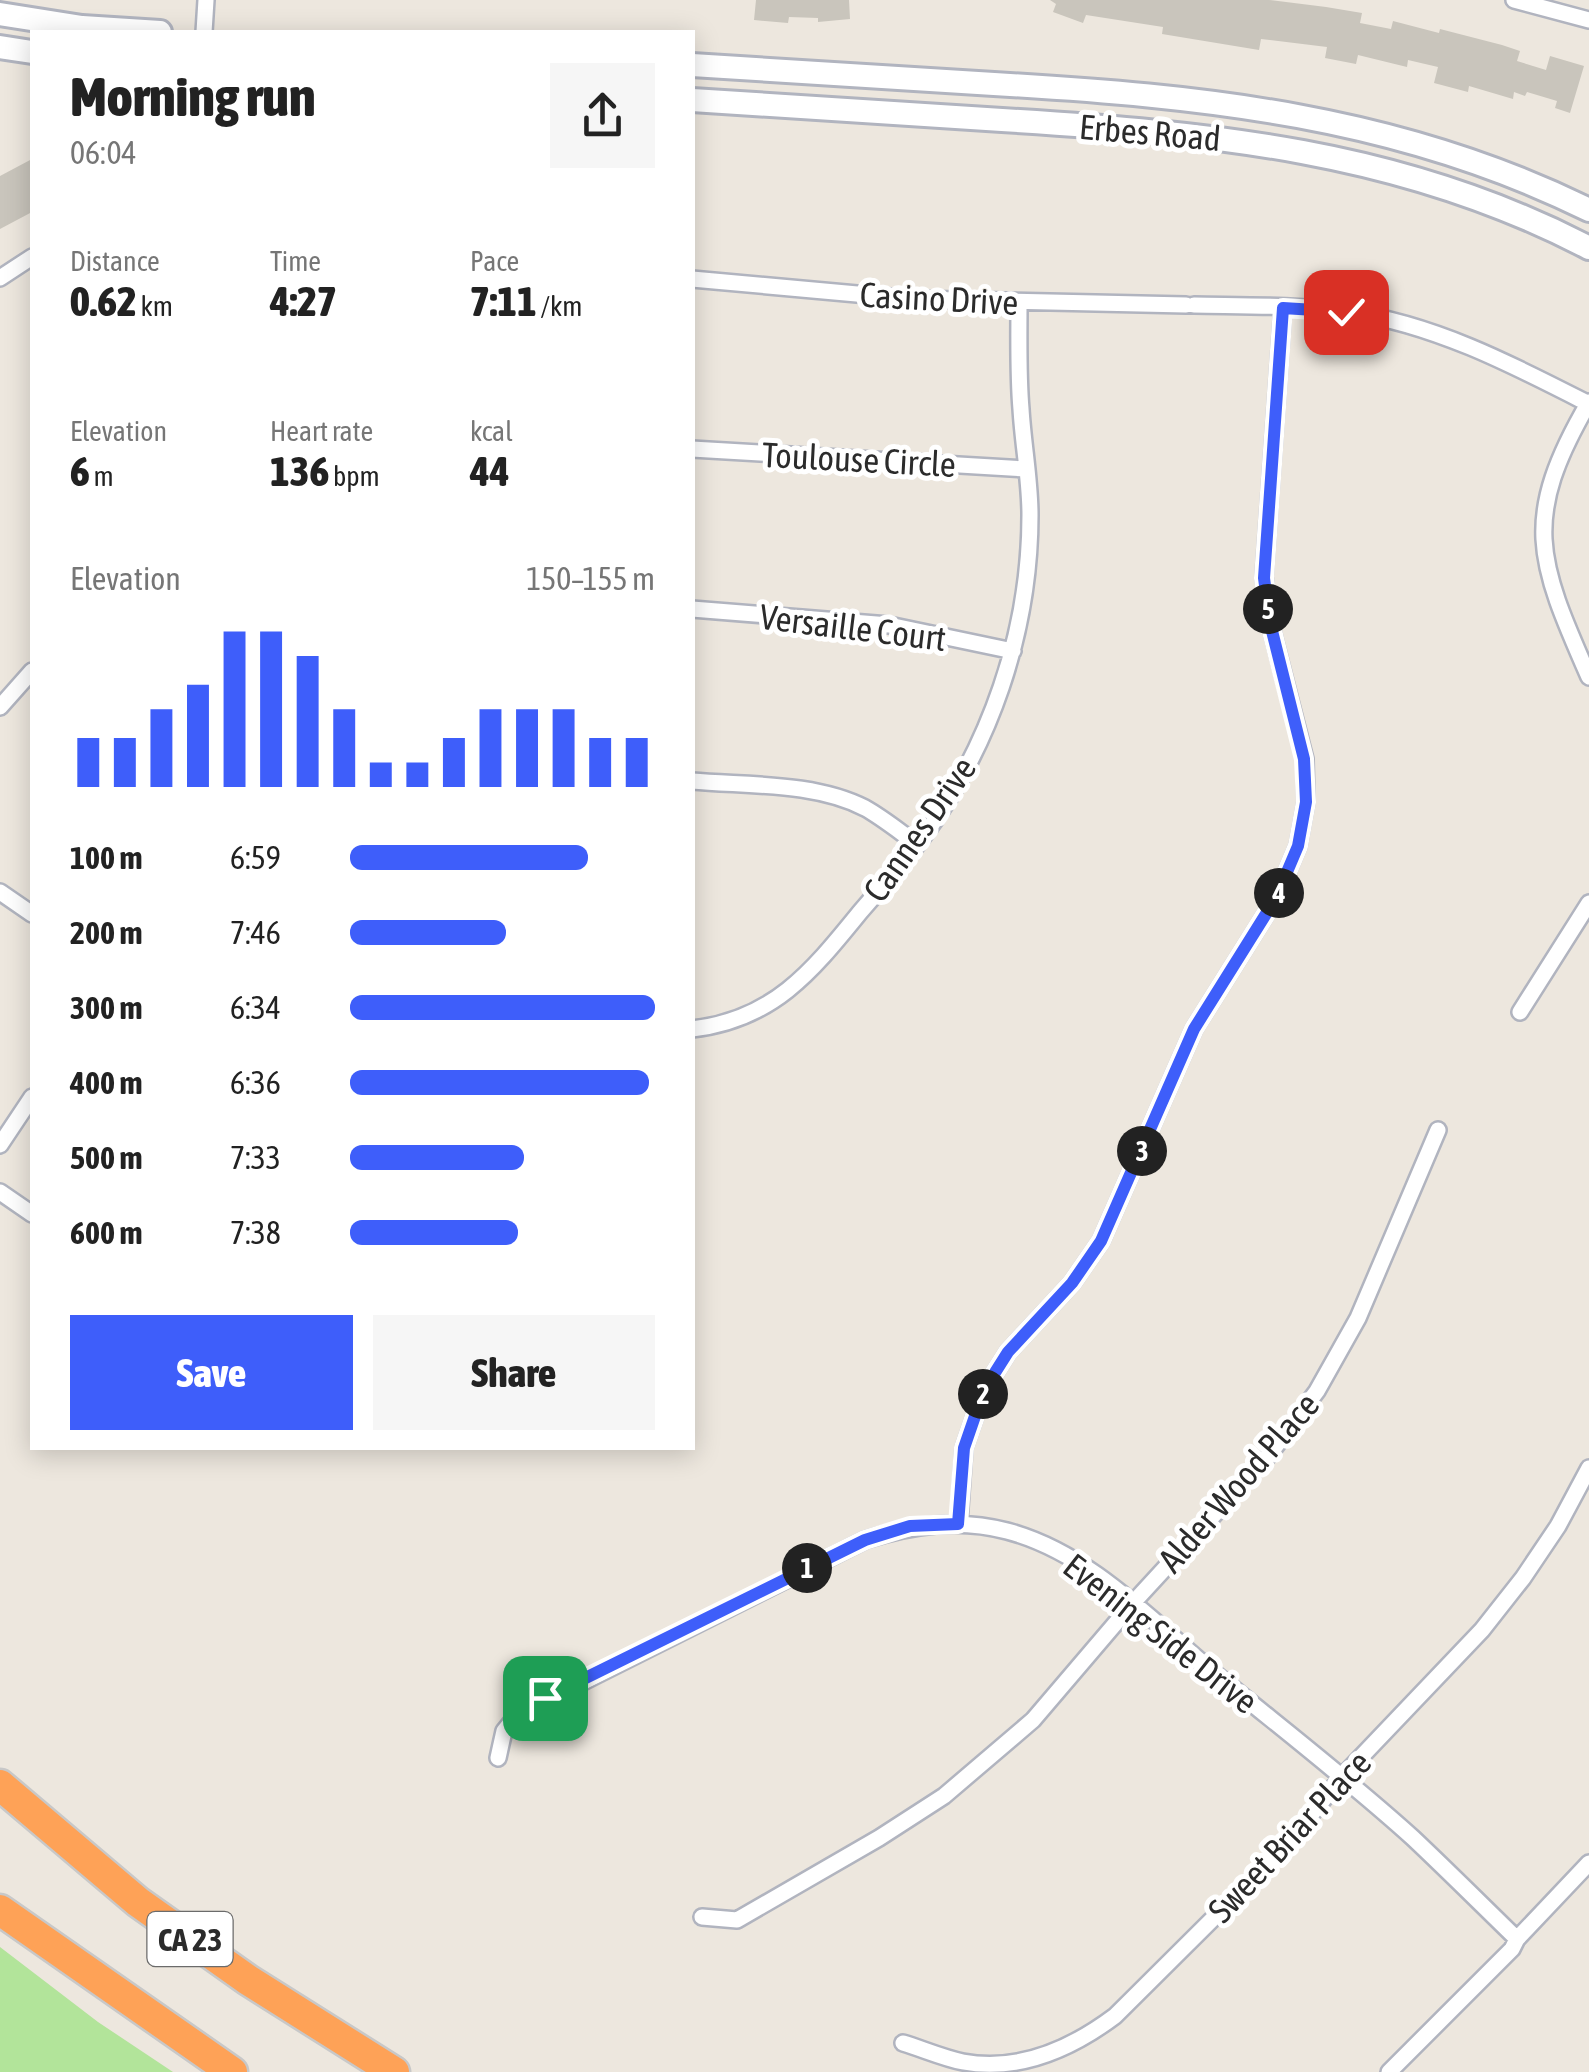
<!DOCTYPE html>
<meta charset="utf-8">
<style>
body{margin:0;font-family:"Asap Condensed",sans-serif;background:#f6f6f6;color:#222;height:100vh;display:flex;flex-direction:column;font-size:38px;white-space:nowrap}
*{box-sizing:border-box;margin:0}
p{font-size:32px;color:#767676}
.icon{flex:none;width:55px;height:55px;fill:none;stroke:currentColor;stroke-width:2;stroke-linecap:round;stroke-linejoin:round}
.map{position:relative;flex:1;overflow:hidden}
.side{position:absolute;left:30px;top:30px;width:665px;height:1420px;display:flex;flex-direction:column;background:#fff;border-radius:0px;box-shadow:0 5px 25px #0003}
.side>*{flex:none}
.pin{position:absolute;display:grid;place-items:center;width:85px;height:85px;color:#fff;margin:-42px;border-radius:20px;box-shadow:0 5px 15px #0006}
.km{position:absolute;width:50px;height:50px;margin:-25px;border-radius:50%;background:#222;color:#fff;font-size:28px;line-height:50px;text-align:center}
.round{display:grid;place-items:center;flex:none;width:105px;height:105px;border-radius:0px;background:#f6f6f6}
.head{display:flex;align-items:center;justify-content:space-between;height:170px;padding:0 40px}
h1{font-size:55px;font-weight:800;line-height:75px}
.figures{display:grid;grid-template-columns:repeat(3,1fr);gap:15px;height:170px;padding:10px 40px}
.figures div{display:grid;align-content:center}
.figures b{font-size:42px;font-weight:800}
.figures small{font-size:28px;font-weight:400}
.figures p{font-size:28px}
.chart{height:280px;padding:20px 40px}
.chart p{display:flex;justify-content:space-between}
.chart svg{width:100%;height:180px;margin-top:10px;stroke:#3e5efa;stroke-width:6}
.cta{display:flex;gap:20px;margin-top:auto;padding:20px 40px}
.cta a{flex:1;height:115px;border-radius:0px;background:#3e5efa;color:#fff;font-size:40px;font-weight:800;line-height:115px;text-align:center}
.cta a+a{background:#f6f6f6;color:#222}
ul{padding:0 40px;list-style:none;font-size:32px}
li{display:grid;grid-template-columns:160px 120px 1fr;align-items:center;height:75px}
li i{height:25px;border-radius:12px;background:#3e5efa}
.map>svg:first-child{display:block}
.green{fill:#b2e49a}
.building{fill:#c9c5bc}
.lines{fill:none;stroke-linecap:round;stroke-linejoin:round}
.street-casing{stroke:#b1b4bf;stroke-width:20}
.secondary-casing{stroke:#b1b4bf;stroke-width:28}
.highway-casing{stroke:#c8c8c8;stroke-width:35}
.street{stroke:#fff;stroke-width:15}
.secondary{stroke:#fff;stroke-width:22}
.highway{stroke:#fea257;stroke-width:30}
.route-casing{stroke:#fff;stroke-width:20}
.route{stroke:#3e5efa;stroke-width:12}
.labels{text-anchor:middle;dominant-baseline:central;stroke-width:10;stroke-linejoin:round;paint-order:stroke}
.shield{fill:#fff;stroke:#6b6b6b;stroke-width:2.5}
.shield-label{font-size:32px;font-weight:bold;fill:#2b2b2b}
.street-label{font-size:35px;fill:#2b2b2b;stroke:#fff}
</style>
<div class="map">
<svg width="1589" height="2072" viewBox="0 0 1589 2072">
<rect width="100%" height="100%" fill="#ede7de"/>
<path class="green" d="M0,1947L98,2022L173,2072H0Z"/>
<path class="building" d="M756,0H849L850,19L818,22V18L789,17L788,23L754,20Z
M1050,0H1269L1326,7L1362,13L1360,23L1391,29L1393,21L1439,33L1440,29L1502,45L1520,51L1517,61L1546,70L1550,56L1584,66L1570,113L1555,108L1557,101L1527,92L1525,96L1514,92L1513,99L1469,86L1468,92L1434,83L1438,67L1408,60L1407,67L1358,55L1356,64L1325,58L1327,47L1261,39L1259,50L1162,34L1163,27L1086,15L1083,23L1053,12L1056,4Z
M32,159V212L0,229V176Z"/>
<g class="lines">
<g class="street-casing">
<path id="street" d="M1514,0L1589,20
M204,32L206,0
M0,278L32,257
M692,279L912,299L1186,305
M1194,305C1244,306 1296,305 1347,312C1432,323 1513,365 1589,404
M1589,402C1521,519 1537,559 1589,677
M692,449L1026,469
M692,609L889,625L1013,651
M0,707L32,671
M692,781C748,786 814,782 865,808C883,818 900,832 917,844
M0,892L32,914
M1520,1012L1589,903
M692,1029C774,1020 813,970 861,911C881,888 901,865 920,841C990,748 1030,632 1030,515C1030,480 1023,444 1021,409C1018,374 1019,338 1019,303
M0,1145L32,1097
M0,1192L32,1214
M959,1523L964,1448L984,1390L1008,1352L1072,1283L1101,1241L1194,1029L1276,898L1298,846L1306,802L1305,759L1270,623L1264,577L1283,307
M498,1758L504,1731L517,1715L865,1540C913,1525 958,1518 1007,1531C1088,1552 1151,1620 1213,1672C1280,1727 1349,1780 1413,1838C1448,1871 1482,1905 1517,1939
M702,1917L737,1920L879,1838L944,1796L1033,1720L1132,1604L1269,1455L1317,1391L1358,1318L1438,1130
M903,2043C923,2049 943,2058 963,2062C1019,2072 1071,2049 1115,2016L1283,1849L1341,1778L1482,1630L1523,1578L1558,1526L1589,1468
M1389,2072L1512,1949L1517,1939L1589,1863"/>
</g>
<g class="secondary-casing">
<path id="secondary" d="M0,14L82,27L160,32
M0,47L32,52
M692,65C793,71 894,77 994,84C1203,96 1399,116 1589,210
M692,100C796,106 899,113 1002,120C1209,133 1402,150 1589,248"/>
</g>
<g class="highway-casing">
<path id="highway" d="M0,1785L138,1902L248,1980L394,2072
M0,1910L232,2072"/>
</g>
<use href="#street" class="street"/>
<use href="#secondary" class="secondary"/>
<use href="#highway" class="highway"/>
</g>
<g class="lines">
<g class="route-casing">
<path id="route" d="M545,1698L865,1540L910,1526L958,1524L964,1448L984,1390L1008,1352L1072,1283L1101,1241L1194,1029L1276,898L1298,846L1306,802L1304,759L1270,623L1264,578L1283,308L1346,312"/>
</g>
<use href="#route" class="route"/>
</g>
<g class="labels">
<rect class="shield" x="147.5" y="1912" width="85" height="54" rx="8"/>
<g class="shield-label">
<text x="190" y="1939">CA 23</text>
</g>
<g class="street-label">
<text transform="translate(1150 132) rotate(5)">Erbes Road</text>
<text transform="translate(939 298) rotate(3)">Casino Drive</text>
<text transform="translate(859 459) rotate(3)">Toulouse Circle</text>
<text transform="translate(853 627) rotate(7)">Versaille Court</text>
<text transform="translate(919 829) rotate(-55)">Cannes Drive</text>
<text transform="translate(1238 1482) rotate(-49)">Alder Wood Place</text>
<text transform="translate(1161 1633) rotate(38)">Evening Side Drive</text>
<text transform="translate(1289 1836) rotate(-47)">Sweet Briar Place</text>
</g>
</g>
</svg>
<div class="pin" style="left:545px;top:1698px;background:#1e9e55"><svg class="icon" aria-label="arrive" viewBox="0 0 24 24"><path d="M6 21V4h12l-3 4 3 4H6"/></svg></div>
<div class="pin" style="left:1346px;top:312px;background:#d93025"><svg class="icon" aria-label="check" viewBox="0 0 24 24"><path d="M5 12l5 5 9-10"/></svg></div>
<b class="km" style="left:807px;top:1568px">1</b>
<b class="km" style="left:983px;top:1394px">2</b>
<b class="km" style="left:1142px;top:1151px">3</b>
<b class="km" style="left:1279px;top:893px">4</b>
<b class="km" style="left:1268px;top:609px">5</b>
<section class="side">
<div class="head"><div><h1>Morning run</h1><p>06:04</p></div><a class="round"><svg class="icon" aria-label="share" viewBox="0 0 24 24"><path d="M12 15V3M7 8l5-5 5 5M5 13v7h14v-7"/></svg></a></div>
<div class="figures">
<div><p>Distance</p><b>0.62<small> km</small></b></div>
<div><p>Time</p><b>4:27</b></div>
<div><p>Pace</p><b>7:11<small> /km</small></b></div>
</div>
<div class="figures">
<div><p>Elevation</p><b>6<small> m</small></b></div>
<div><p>Heart rate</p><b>136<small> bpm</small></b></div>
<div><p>kcal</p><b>44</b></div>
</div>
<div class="chart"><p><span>Elevation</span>150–155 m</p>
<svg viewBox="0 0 160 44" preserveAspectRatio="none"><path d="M5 44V32M15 44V32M25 44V25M35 44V19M45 44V6M55 44V6M65 44V12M75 44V25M85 44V38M95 44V38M105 44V32M115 44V25M125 44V25M135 44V25M145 44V32M155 44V32"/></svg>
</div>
<ul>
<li><b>100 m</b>6:59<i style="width:78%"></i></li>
<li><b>200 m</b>7:46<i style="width:51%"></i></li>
<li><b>300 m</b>6:34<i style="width:100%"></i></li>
<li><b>400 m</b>6:36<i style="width:98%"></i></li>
<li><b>500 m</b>7:33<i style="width:57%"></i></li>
<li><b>600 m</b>7:38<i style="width:55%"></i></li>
</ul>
<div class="cta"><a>Save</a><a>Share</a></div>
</section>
</div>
